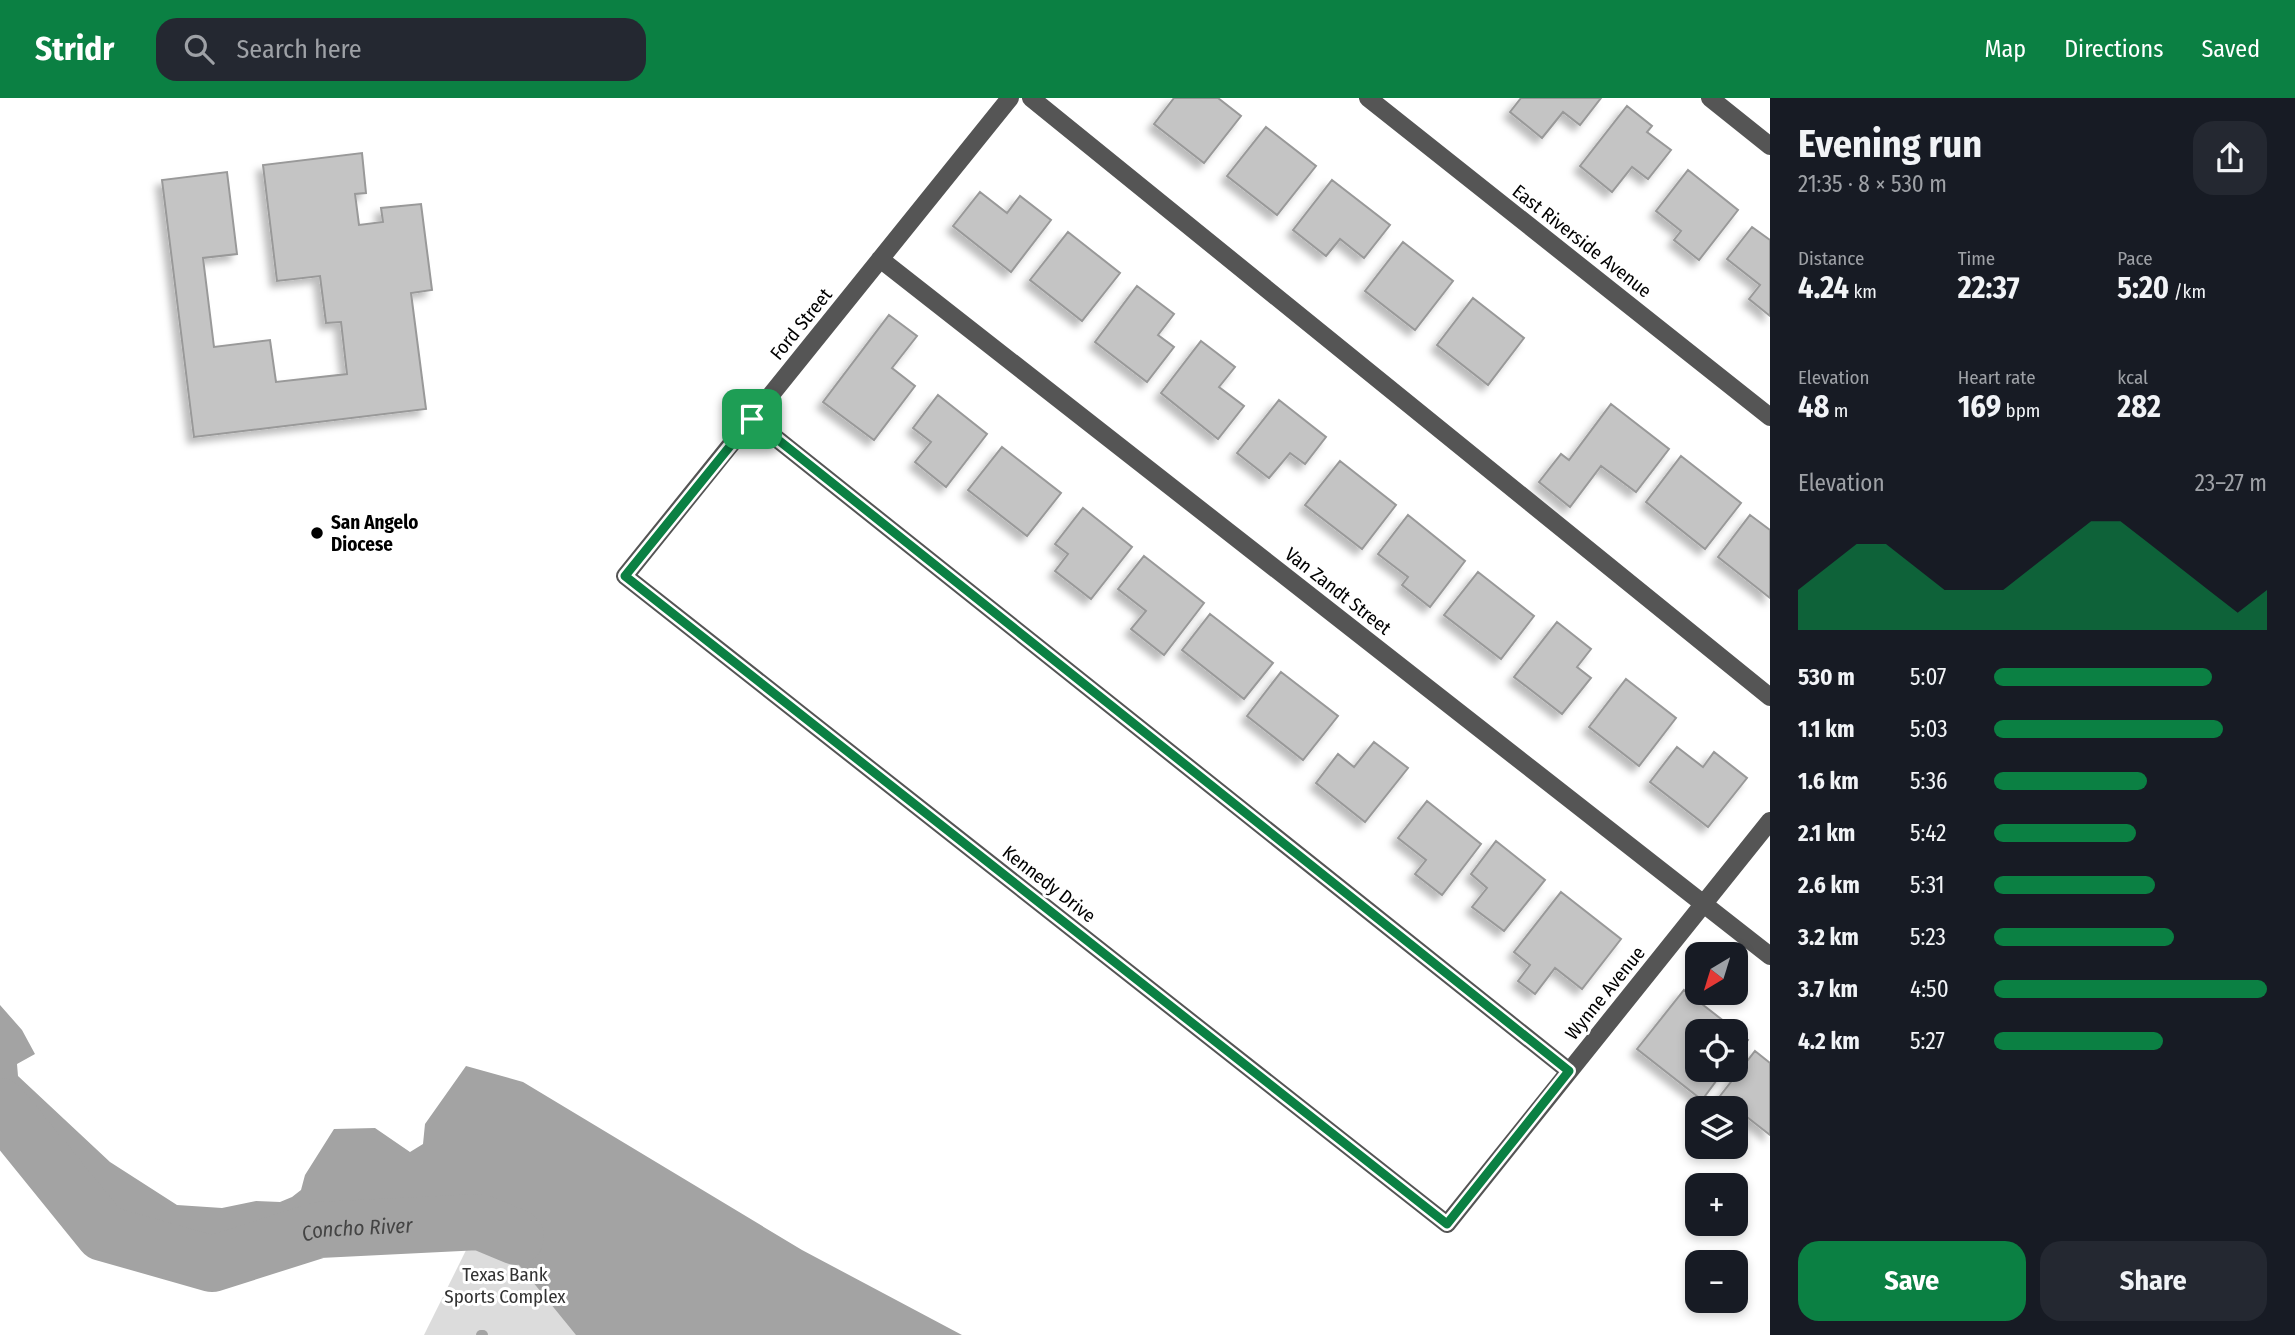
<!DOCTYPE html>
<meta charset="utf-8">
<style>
body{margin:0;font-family:"Fira Sans Condensed",sans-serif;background:#242831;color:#f1f3f6;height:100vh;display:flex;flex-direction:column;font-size:26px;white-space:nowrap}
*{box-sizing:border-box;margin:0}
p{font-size:23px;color:#9ea1a6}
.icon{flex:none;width:38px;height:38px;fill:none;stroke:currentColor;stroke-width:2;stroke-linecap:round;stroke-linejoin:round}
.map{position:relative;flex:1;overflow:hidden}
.sheet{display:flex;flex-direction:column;background:#171b24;width:525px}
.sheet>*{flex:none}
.needle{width:46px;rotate:218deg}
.tools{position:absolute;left:1685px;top:844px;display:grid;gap:14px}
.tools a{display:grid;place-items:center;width:63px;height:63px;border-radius:14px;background:#171b24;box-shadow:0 4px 10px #0003;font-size:35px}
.pin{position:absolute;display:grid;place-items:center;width:60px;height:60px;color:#fff;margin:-30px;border-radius:14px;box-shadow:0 4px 10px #0006}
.round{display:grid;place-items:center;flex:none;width:74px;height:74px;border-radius:21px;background:#242831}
.overview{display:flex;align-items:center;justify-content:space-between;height:119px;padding:0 28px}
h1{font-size:38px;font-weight:700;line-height:52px}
.stats{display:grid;grid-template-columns:repeat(3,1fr);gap:10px;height:119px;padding:7px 28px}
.stats div{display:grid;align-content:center}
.stats b{font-size:30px;font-weight:700}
.stats small{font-size:19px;font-weight:400}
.stats p{font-size:19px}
.chart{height:196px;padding:14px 28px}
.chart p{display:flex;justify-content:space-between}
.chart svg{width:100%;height:126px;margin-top:7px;fill:#0b8043;opacity:.7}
.primary-button{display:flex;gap:14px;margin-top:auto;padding:14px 28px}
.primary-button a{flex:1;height:80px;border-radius:21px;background:#0b8043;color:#fff;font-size:28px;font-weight:700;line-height:80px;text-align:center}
.primary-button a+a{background:#242831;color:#f1f3f6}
ul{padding:0 28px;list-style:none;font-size:23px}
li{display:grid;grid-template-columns:112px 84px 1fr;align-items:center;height:52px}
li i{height:18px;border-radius:9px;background:#0b8043}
header{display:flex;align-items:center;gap:42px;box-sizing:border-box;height:98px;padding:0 35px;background:#0b8043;color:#fff}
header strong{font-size:33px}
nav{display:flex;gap:38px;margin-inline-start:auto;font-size:24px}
.search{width:490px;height:63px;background:#242831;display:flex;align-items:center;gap:18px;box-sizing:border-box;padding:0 24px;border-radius:21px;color:#9ea1a6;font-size:26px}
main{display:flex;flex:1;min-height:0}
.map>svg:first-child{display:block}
.green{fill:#dcdcdc}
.water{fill:#a3a3a3}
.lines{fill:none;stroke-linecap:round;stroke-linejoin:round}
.stream{stroke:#a3a3a3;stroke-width:10}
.river{stroke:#a3a3a3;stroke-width:56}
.building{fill:#c4c4c4;stroke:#999;stroke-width:2;filter:url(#shadow)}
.minor{stroke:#555;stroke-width:18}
.route-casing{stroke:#fff;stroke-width:14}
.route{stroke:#0b8043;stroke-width:9}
.poi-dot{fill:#000;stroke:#fff;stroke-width:2.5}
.labels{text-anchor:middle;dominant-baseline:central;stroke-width:6;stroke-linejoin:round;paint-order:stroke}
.street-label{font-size:19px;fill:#000;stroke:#fff}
.poi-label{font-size:19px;font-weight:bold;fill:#000;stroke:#fff;text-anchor:start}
.park-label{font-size:19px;fill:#333;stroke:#fff}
.water-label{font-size:21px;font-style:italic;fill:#444;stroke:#fff}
</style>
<header>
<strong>Stridr</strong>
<div class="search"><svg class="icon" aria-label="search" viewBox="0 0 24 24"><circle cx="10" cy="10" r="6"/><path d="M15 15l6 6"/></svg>Search here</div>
<nav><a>Map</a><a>Directions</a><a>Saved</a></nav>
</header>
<main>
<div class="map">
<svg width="1770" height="1237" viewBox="0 0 1770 1237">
<defs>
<filter id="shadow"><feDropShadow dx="-6" dy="6" stdDeviation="3.5" flood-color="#0004"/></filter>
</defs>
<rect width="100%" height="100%" fill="#fff"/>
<path class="green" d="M480,1124L762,1237H424Z"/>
<path class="water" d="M0,907L22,932L35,956L17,966L18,978L110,1064L177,1107L222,1110L256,1103L280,1104L292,1099L301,1092L305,1077L334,1031L375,1030L410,1054L423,1046L425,1026L466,968L523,984L802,1152L962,1237H576L497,1140L428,1122L287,1146L169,1154L126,1135L68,1094L0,1029Z"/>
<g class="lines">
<path class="stream" d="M481,1237H483"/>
<path class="river" id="s1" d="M0,1008L103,1135L212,1166L319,1132L480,1124L516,1139"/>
</g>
<path class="building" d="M1174,0H1218L1241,18L1204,65L1154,26Z
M1521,0H1601L1580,27L1563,14L1542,40L1510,14Z
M1627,8L1652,28L1647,34L1671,52L1648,81L1632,69L1612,94L1580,68Z
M1266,29L1316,68L1277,117L1227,78Z
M362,55L366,95L355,96L359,127L383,124L381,110L421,106L432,192L411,195L426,311L194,339L162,82L227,74L237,156L203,160L214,249L270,242L276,284L347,276L341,224L326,225L320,178L277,183L263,67Z
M1688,72L1738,112L1699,162L1674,142L1681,133L1656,113Z
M1332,82L1390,127L1364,160L1340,141L1326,158L1293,132Z
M980,94L1007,115L1020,98L1051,122L1011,174L953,128Z
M1752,129L1770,142V218L1749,201L1760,187L1727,161Z
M1068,134L1120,175L1082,223L1030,182Z
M1403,144L1453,183L1415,232L1365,193Z
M1137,188L1174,216L1158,237L1174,249L1147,284L1095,244Z
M1473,200L1524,240L1488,287L1437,247Z
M889,217L917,238L892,270L915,288L874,342L823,304Z
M1201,243L1235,269L1219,289L1244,308L1218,341L1161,295Z
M938,297L987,336L946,389L915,364L931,344L913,330Z
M1279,302L1326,339L1305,366L1290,355L1269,380L1237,355Z
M1611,306L1669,351L1636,394L1601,368L1570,409L1539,384L1561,356L1569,362Z
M1002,349L1061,395L1027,438L968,392Z
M1681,358L1741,405L1705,451L1646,404Z
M1340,363L1396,407L1362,451L1305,407Z
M1083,410L1132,449L1091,501L1055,473L1068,456L1055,446Z
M1408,417L1465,463L1430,509L1402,487L1408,479L1378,456Z
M1750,417L1770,432V500L1718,459Z
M1144,458L1204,505L1164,557L1131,531L1146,513L1118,491Z
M1478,474L1534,518L1501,561L1444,517Z
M1210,516L1273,565L1244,601L1182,552Z
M1557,524L1591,551L1577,569L1591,580L1562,616L1514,579Z
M1281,574L1338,618L1303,662L1247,618Z
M1626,581L1676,620L1639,668L1589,629Z
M1374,644L1408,670L1365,724L1316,685L1338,656L1354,669Z
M1677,649L1703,669L1714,654L1747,680L1708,729L1650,684Z
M1427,703L1481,746L1442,797L1415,776L1426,762L1398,740Z
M1496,743L1545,782L1504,833L1472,809L1487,790L1471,776Z
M1561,794L1621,841L1582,891L1555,870L1535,896L1518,883L1530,867L1514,854Z
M1684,892L1748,942L1736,958V933H1698V971H1725L1702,1002L1637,951Z
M1755,953L1770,965V1037L1720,998Z"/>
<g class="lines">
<path class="minor" d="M1010,0L625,478L1447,1126L1770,723
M1031,0L1770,599
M1368,0L1770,319
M1710,0L1770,48
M880,161L1770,858
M752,321L1569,973"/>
</g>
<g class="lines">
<g class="route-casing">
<path id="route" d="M752,321L1569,973L1447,1126L625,478Z"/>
</g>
<use href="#route" class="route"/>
</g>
<circle class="poi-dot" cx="317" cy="435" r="7"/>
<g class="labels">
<g class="street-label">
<text transform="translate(1582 143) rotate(38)">East Riverside Avenue</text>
<text transform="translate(801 226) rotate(-51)">Ford Street</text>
<text transform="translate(1338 493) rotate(38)">Van Zandt Street</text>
<text transform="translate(1049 786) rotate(38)">Kennedy Drive</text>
<text transform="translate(1605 895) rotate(-51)">Wynne Avenue</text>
</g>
<g class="poi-label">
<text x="331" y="424">San Angelo<tspan x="331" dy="22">Diocese</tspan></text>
</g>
<g class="park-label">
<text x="505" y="1176">Texas Bank<tspan x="505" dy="22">Sports Complex</tspan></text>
</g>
<g class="water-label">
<text stroke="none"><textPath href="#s1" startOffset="427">Concho River</textPath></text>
</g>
</g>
</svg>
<div class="tools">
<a><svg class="needle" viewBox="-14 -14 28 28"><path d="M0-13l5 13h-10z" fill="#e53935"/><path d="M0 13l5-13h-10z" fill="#9ea1a6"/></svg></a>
<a><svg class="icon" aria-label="locate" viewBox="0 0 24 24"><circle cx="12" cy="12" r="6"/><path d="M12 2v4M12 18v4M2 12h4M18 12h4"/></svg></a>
<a><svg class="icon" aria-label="layers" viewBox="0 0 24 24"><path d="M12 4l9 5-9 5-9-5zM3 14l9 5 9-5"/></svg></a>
<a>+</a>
<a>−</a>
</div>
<div class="pin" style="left:752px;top:321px;background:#1e9e55"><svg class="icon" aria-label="arrive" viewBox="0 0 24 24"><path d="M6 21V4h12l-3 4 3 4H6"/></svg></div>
</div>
<section class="sheet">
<div class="overview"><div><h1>Evening run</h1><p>21:35 · 8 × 530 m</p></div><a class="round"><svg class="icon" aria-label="share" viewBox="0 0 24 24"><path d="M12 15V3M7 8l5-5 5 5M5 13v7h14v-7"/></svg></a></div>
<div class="stats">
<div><p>Distance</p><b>4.24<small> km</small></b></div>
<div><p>Time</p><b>22:37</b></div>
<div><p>Pace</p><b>5:20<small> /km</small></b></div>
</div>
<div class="stats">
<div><p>Elevation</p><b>48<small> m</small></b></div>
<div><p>Heart rate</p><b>169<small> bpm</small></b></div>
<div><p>kcal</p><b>282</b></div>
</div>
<div class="chart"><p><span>Elevation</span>23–27 m</p>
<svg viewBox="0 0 160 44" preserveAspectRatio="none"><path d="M0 44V30L10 22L20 14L30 14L40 22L50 30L60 30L70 30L80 22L90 14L100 6L110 6L120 14L130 22L140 30L150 38L160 30V44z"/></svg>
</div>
<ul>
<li><b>530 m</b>5:07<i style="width:80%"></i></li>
<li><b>1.1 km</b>5:03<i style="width:84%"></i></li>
<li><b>1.6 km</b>5:36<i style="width:56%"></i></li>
<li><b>2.1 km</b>5:42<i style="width:52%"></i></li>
<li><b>2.6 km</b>5:31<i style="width:59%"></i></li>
<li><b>3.2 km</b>5:23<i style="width:66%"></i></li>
<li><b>3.7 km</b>4:50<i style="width:100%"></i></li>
<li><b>4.2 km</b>5:27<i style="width:62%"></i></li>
</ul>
<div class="primary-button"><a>Save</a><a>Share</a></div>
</section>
</main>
